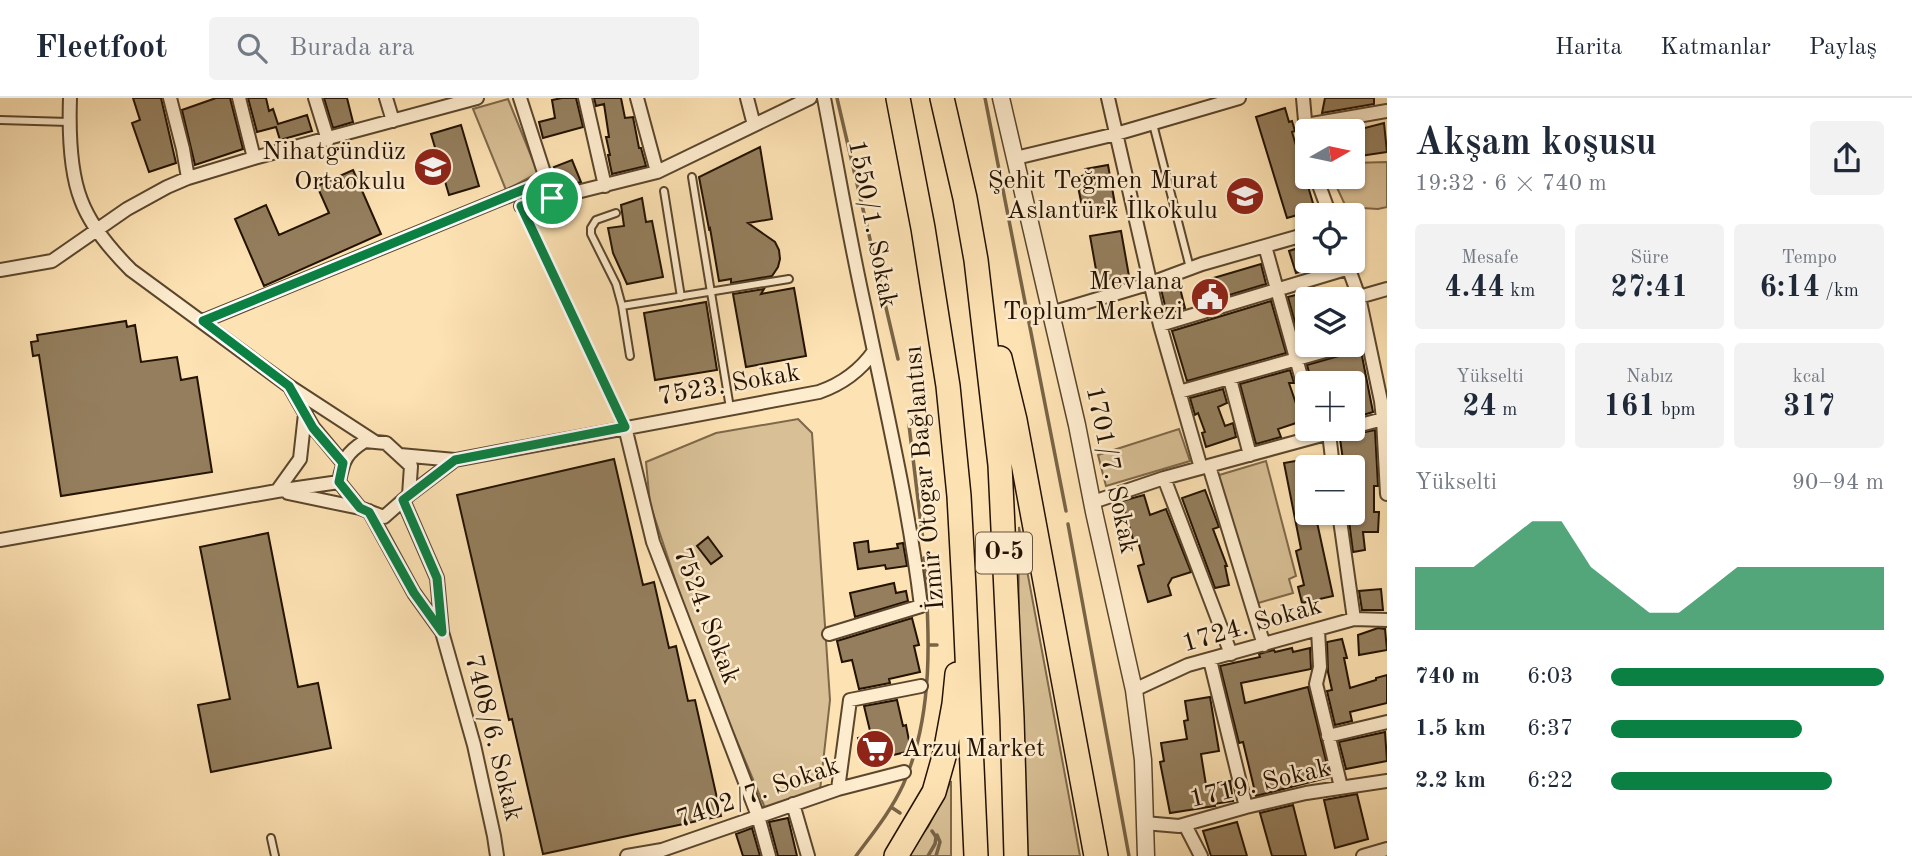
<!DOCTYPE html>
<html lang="tr">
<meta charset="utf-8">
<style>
body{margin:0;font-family:"Old Standard TT",serif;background:#f2f2f3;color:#1f2937;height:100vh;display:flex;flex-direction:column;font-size:26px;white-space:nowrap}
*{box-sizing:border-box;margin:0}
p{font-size:23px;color:#747a83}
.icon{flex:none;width:38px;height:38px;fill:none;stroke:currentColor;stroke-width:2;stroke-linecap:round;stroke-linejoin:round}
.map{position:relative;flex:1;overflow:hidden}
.side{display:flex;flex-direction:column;background:#fff;width:525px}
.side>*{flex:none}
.needle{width:46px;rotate:81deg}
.tools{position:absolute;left:1295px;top:21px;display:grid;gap:14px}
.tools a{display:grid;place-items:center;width:70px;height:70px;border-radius:7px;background:#fff;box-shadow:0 2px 5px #0004;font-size:35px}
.pin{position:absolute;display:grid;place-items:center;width:60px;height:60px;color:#fff;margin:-30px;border:4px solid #fff;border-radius:50%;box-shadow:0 2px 7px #0007}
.round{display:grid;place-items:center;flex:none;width:74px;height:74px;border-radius:7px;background:#f2f2f3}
.overview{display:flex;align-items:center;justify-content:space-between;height:119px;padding:0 28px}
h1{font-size:38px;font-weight:700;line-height:52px}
.metrics{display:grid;grid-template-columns:repeat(3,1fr);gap:10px;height:119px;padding:7px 28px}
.metrics div{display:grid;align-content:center;border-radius:7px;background:#f2f2f3;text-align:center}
.metrics b{font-size:30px;font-weight:700}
.metrics small{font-size:19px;font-weight:400}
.metrics p{font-size:19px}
.chart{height:196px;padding:14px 28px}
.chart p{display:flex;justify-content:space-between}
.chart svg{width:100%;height:126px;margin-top:7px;fill:#0b8043;opacity:.7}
ul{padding:0 28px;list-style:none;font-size:23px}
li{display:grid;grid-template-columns:112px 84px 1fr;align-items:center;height:52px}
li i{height:18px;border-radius:9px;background:#0b8043}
header{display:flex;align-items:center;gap:42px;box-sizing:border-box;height:98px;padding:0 35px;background:#fff;border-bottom:2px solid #e0e1e3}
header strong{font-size:33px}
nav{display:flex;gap:38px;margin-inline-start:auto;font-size:24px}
.search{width:490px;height:63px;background:#f2f2f3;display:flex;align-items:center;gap:18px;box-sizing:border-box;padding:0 24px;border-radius:7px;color:#747a83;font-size:26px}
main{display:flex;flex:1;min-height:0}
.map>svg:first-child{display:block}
.green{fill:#d8bf95;stroke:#7e684a;stroke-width:2}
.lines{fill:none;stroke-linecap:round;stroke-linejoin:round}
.stream{stroke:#796447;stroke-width:3.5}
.building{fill:#947e5d;stroke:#231200;stroke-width:2}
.service-casing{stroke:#5a462d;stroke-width:10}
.minor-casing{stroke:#5a462d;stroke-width:16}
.tertiary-casing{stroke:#5a462d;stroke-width:19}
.motorway-casing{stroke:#231200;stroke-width:26}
.service{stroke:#feecce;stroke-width:6}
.minor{stroke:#feecce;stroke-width:12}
.tertiary{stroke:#feecce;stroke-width:16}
.motorway{stroke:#fde2b3;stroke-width:23}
.route-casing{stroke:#fff;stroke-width:14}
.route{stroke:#0b8043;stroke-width:9}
.labels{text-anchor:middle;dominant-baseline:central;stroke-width:5;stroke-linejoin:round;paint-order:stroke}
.shield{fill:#feecce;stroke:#65533e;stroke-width:2}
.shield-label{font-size:24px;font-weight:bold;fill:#231200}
.poi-label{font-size:26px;fill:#231200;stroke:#feecce;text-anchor:end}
.street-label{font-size:26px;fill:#231200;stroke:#feecce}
</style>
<header>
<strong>Fleetfoot</strong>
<div class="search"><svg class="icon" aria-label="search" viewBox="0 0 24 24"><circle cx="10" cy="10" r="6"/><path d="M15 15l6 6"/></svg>Burada ara</div>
<nav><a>Harita</a><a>Katmanlar</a><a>Paylaş</a></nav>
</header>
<main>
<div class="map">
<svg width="1387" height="758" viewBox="0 0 1387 758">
<rect width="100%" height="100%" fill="#fde2b3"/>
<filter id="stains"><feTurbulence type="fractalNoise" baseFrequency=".00286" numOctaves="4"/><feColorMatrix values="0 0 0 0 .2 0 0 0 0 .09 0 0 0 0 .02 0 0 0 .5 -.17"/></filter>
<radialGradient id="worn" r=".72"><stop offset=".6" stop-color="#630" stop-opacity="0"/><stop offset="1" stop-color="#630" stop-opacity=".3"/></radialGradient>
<path class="green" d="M508,1L538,75L506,92L473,11Z
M1387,64V109L1378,111L1346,109L1332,79H1353V65Z
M798,321L812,335L830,602L820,692L765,710L708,574L680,496L650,406L646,364L716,335Z
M1179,331L1190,363L1106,388L1098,357Z
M1266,363L1296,478L1289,481L1293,495L1255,506L1216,378Z
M1019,429L1080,758H1017Z
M951,683V758H905L928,729Z"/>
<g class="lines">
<path class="stream" d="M837,0L898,261
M985,0L1066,413
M909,327L923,443
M1068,426L1129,758
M928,547H937
M891,709L900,715
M856,758C873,735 891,713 903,687C934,617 930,535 924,460
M928,758L935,746L936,739L932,733
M936,758L940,744L937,737"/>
</g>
<path class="building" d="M133,0H161L176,65L149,74L132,25L140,22Z
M216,0H230L243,51L195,67L182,12Z
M248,0H266L269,13L273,11L278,26L307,17L312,33L280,42L276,29L257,34Z
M324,0H347L353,24L333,30Z
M562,0H576L583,29L543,40L539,24L555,20L552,2Z
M594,0H621L625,20L633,19L639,50H641L646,68L612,76L608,57H610L606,39H609L604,6L596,8Z
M1325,0H1374V6L1322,15Z
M1285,10L1289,24L1292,23L1295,33L1292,34L1315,112L1287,120L1256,19Z
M1384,25L1387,54L1353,59V33Z
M461,27L479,88L449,97L431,36Z
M760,49L772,121L748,125L775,144L779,152L780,161L778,169L772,178L731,185V181L719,183L710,130L709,131L699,79Z
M572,62L581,84L562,89L554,69Z
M1108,67L1116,112L1095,116L1094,111L1083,113L1076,79L1086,77L1085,71Z
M353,72L381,136L264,188L235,121L266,107L279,137L329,115L317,88Z
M642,100L646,124L652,123L663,179L627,186L613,155L608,130L624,128L621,107Z
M1121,133L1129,178L1098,183L1090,138Z
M1307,147V163H1328V165L1296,175L1289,153Z
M1261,166L1266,186L1206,204L1200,184Z
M1179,186L1185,210L1167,216L1161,191Z
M794,190L806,258L746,269L733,196L764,191L761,196Z
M1307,194V247H1315L1302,250L1288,199Z
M1271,203L1286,255L1187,283L1172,233Z
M706,204L717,272L655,282L644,215Z
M1353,212L1373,314L1353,320V285H1312L1307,267L1349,255L1354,253L1356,245L1353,241Z
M126,223L127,229L135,227L141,264L177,259L181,282L197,279L212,374L61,398L39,257L33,258L31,244L38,243L37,237Z
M1290,272L1294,285H1289L1302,323L1278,331L1281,339L1256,346L1240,286Z
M1223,291L1227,305L1218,309L1225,328L1233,325L1236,339L1206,349L1202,335L1205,334L1198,315L1195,317L1190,300Z
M1375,332L1378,388H1374V414H1379L1378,434H1363L1365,452L1353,454L1348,415H1353V369H1344L1340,341L1350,337Z
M614,361L643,487L654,484L669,550L676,548L688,603L695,602L721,718L543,756L512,621L509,622L457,397Z
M1307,361V415H1315L1333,498L1302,505L1298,489L1304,487L1296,453L1301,451L1284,365Z
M1205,392L1219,429L1213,431L1227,468H1225L1229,487L1215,490L1182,400Z
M1144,397L1150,417L1166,411L1191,474L1172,480L1168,487L1171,497L1148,504L1138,468L1144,466L1138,443L1134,445L1122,403Z
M268,435L298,589L318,585L331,650L211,674L198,607L230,601L200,449Z
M708,439L722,458L711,466L697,448Z
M868,443L869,454L898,450L897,446L903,445L907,468L886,471L885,467L858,471L854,445Z
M894,485L896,495L906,493L908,503L855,519L850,495Z
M1381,491L1383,512H1362L1359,493Z
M912,520L919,547L914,548L920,574L889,581L890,585L859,591L852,562L842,564L837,543Z
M1378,530L1385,531L1387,552L1359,557L1358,537Z
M1342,541L1347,560H1344L1350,590L1376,582V580L1387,577V605L1350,614L1352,623L1335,627L1327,593L1332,592L1328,574L1327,544Z
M1292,550L1293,554L1310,550L1311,571L1241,585L1245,605L1308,589L1330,679L1256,698L1243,644L1239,645L1220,568L1260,559L1259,556L1274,552L1275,554Z
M1210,599L1219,653L1201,656L1206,687L1230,683L1233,703L1214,706L1215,708L1170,715L1160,664L1164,663L1161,645L1187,641L1184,623L1188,622L1185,603Z
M897,602L903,628L906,627L911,653L862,664L858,640L871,637L864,608Z
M1385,634L1387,663L1346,671L1339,644Z
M1357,696L1368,741L1335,750L1324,702Z
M1293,707L1306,758H1272L1260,715Z
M788,720L797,758H778L769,724Z
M1237,724L1247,758H1211L1203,733Z
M752,730L760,758H743L736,736Z"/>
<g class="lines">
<g class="service-casing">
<path id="service" d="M0,22L69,24
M1153,26L1190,170
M692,79L730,310
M664,93L681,199
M521,108L625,329
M616,115L596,122L591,130V136L616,186L622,208
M630,258L622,208L789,181
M271,740L275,758"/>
</g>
<g class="minor-casing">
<path id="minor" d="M70,0C69,30 70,74 81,102C91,129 111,152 131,172L289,288L375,344
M170,0L183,51L188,80
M239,0L254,60
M315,0L328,42
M386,0L393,23
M520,0L549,90
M585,0L605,88
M637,0L657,74
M747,0L754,27
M824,0C838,72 850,144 866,215C886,312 909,409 921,508L829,536
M1108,0L1160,227L1201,370
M1303,0L1307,45
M1306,27L1387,13
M1016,60L1116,36L1239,0
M1316,79L1330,117
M521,108L657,74L810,0
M1265,148L1307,300
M1346,163L1359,199L1381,303L1383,321L1387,396
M0,172L52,163L127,111L167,89L188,80L254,60L477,0
M1359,199L1387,191
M1051,215L1151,185L1202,166L1307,136
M203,223L547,82
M1160,227L1349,170
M1230,281L1250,357
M291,291L313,329L343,365
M1179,294L1347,247
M625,329L653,444L758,718L769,758
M1353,329L1383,321
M1329,335L1333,369
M365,343L386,345L411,368L409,397L384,419L360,410L339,384C343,362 346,355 365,343Z
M400,357L455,362L819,294C842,286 860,273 874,253
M1209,368L1264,547
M1164,380L1231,556
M277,393L300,361L305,316
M288,395L360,410
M409,397L455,362
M403,402L437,480L442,534L474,647L494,738L497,758
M1093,404L1164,380L1344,331
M369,413L414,495L442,534
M1339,415L1354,521
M0,442L277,393L339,384
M1318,532L1320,569L1316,586L1341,689
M1210,562L1246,709
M1134,592L1188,567L1354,521L1387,522
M1328,638L1387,624
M838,691L850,602L921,588
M793,706L808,758
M1144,725L1179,728L1246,709L1306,695L1387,683
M1185,727L1201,758
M627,758L662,752L838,691L904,674
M1363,758L1387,751"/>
</g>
<g class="tertiary-casing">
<path id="tertiary" d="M1001,0L1077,327L1094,414L1134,592L1143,662L1146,758"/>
</g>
<g class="motorway-casing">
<path id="motorway" d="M898,0L923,130L948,288L959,398L964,490L976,758
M942,0L965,100L976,162L1000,367L1012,620L1016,758
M1000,260L1015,322L1096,758
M896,758L934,694L945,655L954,606L957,576"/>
</g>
<use href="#service" class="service"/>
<use href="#minor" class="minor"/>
<use href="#tertiary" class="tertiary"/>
<use href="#motorway" class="motorway"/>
</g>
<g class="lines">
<g class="route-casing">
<path id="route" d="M547,82L552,100L521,108L625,329L455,362L403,402L437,480L442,534L414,495L369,414L360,410L339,384L343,365L313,330L289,288L203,223Z"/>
</g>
<use href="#route" class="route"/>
</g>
<defs>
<g id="school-disc" transform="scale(2.0125)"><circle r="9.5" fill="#8f2418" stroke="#feecce"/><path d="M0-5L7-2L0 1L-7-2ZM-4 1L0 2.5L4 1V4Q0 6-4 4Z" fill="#fff"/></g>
<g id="civic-disc" transform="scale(2.0125)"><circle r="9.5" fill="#8f2418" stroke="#feecce"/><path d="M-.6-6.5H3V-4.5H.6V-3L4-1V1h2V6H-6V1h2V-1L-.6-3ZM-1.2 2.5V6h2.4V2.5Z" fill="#fff"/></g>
<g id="supermarket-disc" transform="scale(2.0125)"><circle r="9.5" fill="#8f2418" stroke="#feecce"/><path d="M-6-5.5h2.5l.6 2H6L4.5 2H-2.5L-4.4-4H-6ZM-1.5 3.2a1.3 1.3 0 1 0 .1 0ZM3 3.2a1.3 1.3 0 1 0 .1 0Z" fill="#fff"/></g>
</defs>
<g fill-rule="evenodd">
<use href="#school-disc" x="433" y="69"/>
<use href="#school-disc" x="1245" y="98"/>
<use href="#civic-disc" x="1210" y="199"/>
<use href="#supermarket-disc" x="875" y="651"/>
</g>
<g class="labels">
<rect class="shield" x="976" y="434.5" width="56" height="41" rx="5"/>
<g class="shield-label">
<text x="1004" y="455">O-5</text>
</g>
<g class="poi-label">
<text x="406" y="54">Nihatgündüz<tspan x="406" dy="30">Ortaokulu</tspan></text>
<text x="1218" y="83">Şehit Teğmen Murat<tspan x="1218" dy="30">Aslantürk İlkokulu</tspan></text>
<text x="1183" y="184">Mevlana<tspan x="1183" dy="30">Toplum Merkezi</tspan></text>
<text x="902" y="651" text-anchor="start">Arzu Market</text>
</g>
<g class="street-label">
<text transform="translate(872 126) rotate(79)">1550/1. Sokak</text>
<text transform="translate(729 287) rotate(-10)">7523. Sokak</text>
<text transform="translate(1111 372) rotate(78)">1701/7. Sokak</text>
<text transform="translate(925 380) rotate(-95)">İzmir Otogar Bağlantısı</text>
<text transform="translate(706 518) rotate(69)">7524. Sokak</text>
<text transform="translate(1252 527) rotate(-16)">1724. Sokak</text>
<text transform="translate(493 640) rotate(76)">7408/6. Sokak</text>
<text transform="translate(1260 686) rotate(-13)">1719. Sokak</text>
<text transform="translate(758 695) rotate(-19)">7402/7. Sokak</text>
</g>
</g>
<rect width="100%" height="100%" filter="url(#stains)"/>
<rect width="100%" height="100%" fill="url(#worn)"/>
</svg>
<div class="tools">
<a><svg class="needle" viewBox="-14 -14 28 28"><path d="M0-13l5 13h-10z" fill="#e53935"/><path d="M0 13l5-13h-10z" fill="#747a83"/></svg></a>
<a><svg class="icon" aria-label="locate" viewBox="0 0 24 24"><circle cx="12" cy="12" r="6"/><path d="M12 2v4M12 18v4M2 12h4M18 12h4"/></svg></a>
<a><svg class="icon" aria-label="layers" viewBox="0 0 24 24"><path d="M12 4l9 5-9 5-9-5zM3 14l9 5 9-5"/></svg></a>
<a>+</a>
<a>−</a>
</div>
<div class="pin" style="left:552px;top:100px;background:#1e9e55"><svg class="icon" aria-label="arrive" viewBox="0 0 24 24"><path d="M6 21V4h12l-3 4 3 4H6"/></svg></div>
</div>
<section class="side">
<div class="overview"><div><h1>Akşam koşusu</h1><p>19:32 · 6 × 740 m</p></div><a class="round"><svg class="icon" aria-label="share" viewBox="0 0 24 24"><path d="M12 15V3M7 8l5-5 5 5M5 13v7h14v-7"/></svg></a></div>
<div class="metrics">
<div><p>Mesafe</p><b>4.44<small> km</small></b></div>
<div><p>Süre</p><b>27:41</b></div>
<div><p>Tempo</p><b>6:14<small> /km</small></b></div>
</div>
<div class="metrics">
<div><p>Yükselti</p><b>24<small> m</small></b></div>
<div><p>Nabız</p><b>161<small> bpm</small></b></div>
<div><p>kcal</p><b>317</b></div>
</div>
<div class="chart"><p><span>Yükselti</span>90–94 m</p>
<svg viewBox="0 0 160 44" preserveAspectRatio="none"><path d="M0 44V22L10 22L20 22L30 14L40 6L50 6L60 22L70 30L80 38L90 38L100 30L110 22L120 22L130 22L140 22L150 22L160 22V44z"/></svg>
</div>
<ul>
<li><b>740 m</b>6:03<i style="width:100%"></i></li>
<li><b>1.5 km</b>6:37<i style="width:70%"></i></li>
<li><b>2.2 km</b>6:22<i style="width:81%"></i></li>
</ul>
</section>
</main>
